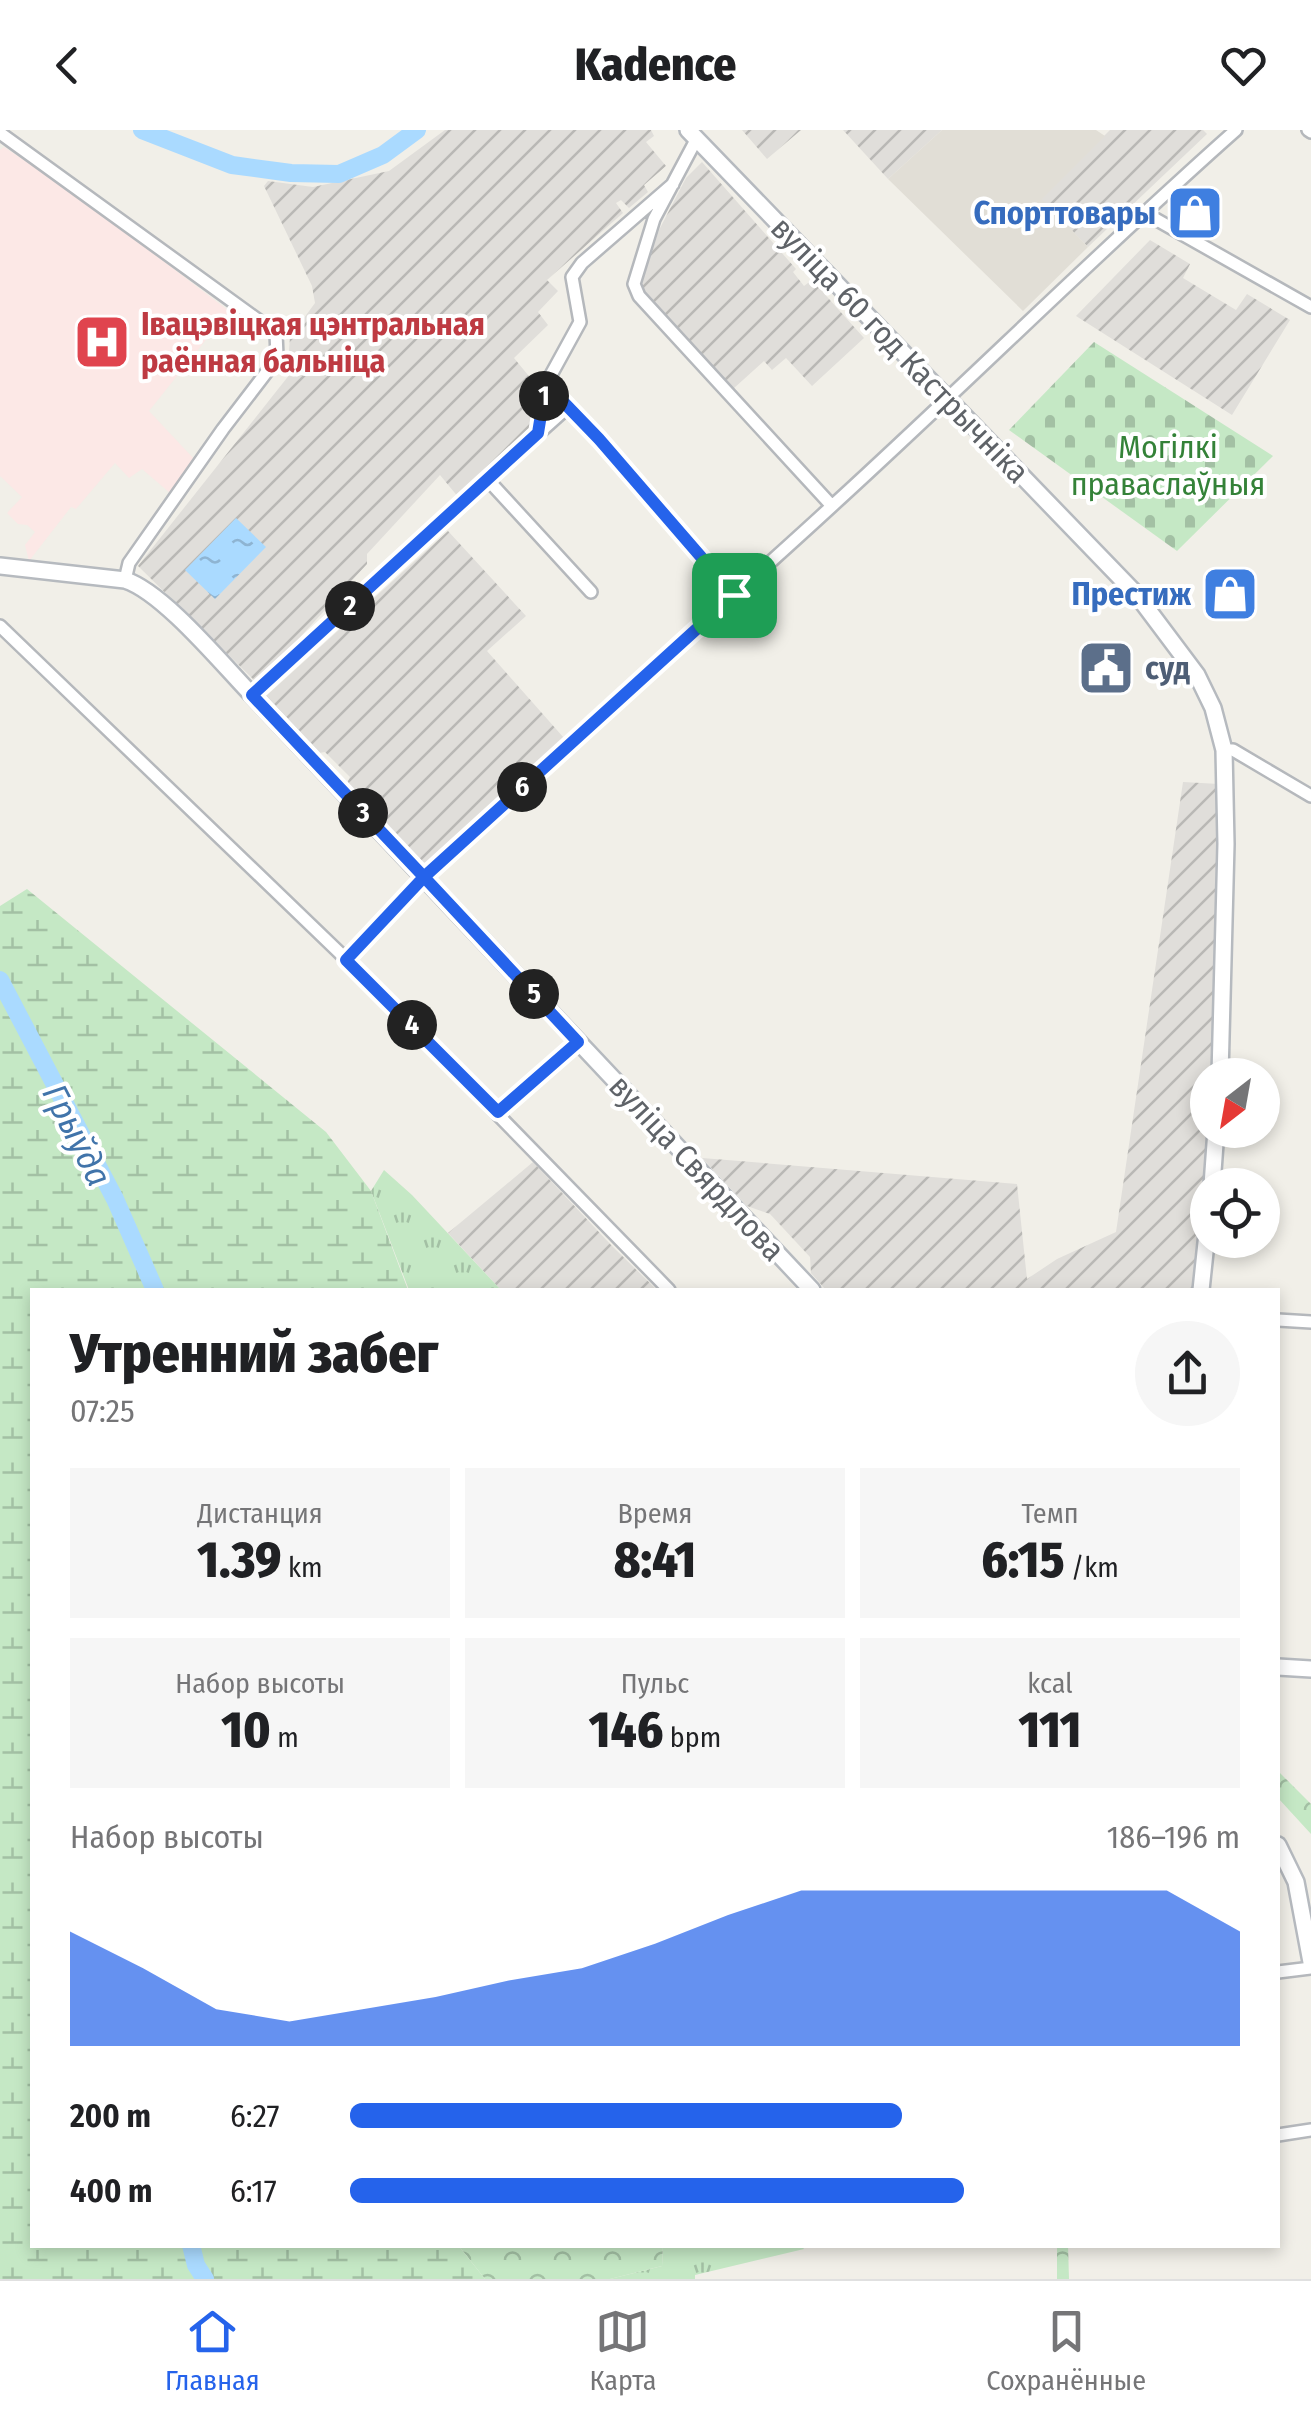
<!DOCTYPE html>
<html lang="ru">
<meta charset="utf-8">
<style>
body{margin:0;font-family:"Fira Sans Condensed",sans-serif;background:#f6f6f6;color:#202124;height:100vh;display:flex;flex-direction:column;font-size:38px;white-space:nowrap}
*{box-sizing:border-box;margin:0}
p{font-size:32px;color:#757577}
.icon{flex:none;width:55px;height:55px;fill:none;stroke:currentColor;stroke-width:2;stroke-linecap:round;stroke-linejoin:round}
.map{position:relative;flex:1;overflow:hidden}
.drawer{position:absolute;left:30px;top:1158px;width:1250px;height:960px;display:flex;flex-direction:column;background:#fff;border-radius:0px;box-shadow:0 5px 15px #0003}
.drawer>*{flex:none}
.needle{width:65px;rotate:211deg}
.buttons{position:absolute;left:1190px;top:928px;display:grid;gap:20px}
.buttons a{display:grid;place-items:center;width:90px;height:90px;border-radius:50%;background:#fff;box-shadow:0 5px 15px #0003;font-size:50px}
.pin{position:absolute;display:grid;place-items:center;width:85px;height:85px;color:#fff;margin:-42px;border-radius:20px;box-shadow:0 5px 15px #0006}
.km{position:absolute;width:50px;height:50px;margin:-25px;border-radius:50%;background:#222;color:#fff;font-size:28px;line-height:50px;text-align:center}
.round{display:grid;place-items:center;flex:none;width:105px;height:105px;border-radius:52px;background:#f6f6f6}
.head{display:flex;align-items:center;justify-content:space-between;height:170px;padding:0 40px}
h1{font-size:55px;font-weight:800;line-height:75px}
.figures{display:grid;grid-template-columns:repeat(3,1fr);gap:15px;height:170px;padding:10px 40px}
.figures div{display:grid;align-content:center;border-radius:0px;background:#f6f6f6;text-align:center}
.figures b{font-size:50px;font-weight:800}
.figures small{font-size:28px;font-weight:400}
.figures p{font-size:28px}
.chart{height:280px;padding:20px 40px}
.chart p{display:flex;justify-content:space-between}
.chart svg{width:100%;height:180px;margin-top:10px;fill:#2563eb;opacity:.7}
ul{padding:0 40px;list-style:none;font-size:32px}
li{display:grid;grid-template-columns:160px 120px 1fr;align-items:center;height:75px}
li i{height:25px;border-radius:12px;background:#2563eb}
header{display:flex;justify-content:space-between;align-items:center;height:130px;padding:0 40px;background:#fff;font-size:45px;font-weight:800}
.menu{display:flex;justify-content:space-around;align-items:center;height:140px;border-top:2px solid #e0e0e0;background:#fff;font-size:28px;color:#757577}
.menu a{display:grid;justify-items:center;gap:5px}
.menu .selected{color:#2563eb}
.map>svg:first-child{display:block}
.industrial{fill:url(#industrial-furrows)}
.education{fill:#e1ded6}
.medical{fill:#fce8e6}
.grass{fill:url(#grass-tufts)}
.forest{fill:url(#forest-crowns)}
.wetland{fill:url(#wetland-marsh)}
.cemetery{fill:url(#cemetery-stones)}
.water{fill:url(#water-ripples)}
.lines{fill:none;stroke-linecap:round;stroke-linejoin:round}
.river{stroke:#aadaff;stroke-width:18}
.street-casing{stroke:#b5b8bc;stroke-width:16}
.secondary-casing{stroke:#b6babf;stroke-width:20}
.street{stroke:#fff;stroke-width:11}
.secondary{stroke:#fff;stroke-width:15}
.route-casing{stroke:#fff;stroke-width:20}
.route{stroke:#2563eb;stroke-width:12}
.labels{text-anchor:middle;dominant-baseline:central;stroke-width:8;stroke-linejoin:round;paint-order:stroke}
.shop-label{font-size:32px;font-weight:bold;fill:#366cbe;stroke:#fff;text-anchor:end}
.health-label{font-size:32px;font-weight:bold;fill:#be3a42;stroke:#fff;text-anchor:start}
.street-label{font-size:32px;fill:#5f6368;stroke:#fff}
.park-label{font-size:32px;fill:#348238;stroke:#fff}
.service-label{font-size:32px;font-weight:bold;fill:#4e5e75;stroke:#fff;text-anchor:start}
.water-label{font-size:35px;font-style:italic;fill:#4174aa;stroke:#fff}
</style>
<header><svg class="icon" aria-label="back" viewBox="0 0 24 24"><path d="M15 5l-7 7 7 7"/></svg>Kadence<svg class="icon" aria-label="heart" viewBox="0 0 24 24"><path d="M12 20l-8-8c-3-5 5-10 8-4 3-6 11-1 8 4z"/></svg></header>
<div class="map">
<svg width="1311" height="2149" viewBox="0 0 1311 2149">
<defs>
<pattern id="industrial-furrows" width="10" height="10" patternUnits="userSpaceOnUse" patternTransform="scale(2.5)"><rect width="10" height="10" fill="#e0deda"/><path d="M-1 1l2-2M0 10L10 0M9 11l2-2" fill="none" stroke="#b9b8b5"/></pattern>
<pattern id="grass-tufts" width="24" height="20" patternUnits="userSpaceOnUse" patternTransform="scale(2.5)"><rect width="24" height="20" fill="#c5e8c5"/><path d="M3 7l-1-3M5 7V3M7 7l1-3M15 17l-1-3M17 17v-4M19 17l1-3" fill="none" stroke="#a3c0a4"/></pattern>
<pattern id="forest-crowns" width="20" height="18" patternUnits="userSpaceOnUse" patternTransform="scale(2.5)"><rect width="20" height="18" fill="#c5e8c5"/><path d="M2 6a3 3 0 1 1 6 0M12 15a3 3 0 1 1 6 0" fill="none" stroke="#a3c0a4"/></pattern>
<pattern id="wetland-marsh" width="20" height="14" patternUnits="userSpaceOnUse" patternTransform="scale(2.5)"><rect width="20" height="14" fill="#c5e8c5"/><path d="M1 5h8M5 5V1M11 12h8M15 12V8" fill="none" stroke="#a3c0a4"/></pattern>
<pattern id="cemetery-stones" width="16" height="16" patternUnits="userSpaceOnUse" patternTransform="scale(2.5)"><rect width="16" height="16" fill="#c5e8c5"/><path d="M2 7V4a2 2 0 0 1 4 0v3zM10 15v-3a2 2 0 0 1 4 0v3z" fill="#a3c0a4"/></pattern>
<pattern id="water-ripples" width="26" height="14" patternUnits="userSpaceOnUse" patternTransform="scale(2.5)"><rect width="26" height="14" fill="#aadaff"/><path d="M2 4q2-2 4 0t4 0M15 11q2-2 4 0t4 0" fill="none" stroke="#8eb4d2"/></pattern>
</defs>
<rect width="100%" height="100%" fill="#f1efe8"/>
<path class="industrial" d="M445,0H651L654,6L646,12L666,36L644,55L648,62L629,78L621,70L616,73L623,83L547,150L558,161L538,182L548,195L514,228L537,256L532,298L526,307L459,368L440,345L367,424V434L261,550L255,551L138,436L290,244L284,228L289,221L290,207L315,173L312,156L264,56L268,51L313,57L389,41Z
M742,0H801L767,29Z
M843,0H942L888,49Z
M1110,0H1203L1207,4L1088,117L1041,69Z
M702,32L796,139L793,142L804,156L812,150L864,208L812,256L786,228L772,240L764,231L733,259L640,158L659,100L686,48Z
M1150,110L1190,134L1183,148L1236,180L1247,164L1290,190L1232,285L1076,186Z
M448,401L526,486L487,521L564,608L430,733L419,732L347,653L350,647L325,622L319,623L266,566Z
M1183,652L1219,654L1218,851L1214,945H1208L1210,1000L1196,1160H826L811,1143L810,1127L770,1084L747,1076L702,1028L1017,1054L1027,1149L1057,1129L1116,1102Z
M533,1032L612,1116L657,1160H501L448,1103Z"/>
<path class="education" d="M942,0H1096L1105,6L1042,69L1088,117L1023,181L888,49Z"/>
<path class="medical" d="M4,17L75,64L229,181L149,281L195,330L170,363L142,339L129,348L115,333L76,379L71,377L29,431L25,415L35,402L27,395L18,394L7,383L22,367L0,346V20Z"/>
<path class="grass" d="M384,1040L412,1065L501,1160H409L371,1061Z
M663,2115H801L804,2119L695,2145V2149H610L662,2136Z"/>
<path class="forest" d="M1278,1641L1311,1674V1704L1278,1668Z
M458,2115H663L662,2136L610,2149H485Z
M1057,2115H1068L1069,2149H1057Z"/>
<path class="wetland" d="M27,759L326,1002L371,1061L408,1160H32V2115H458L485,2149H0V776Z"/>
<path class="cemetery" d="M1094,212L1273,326L1177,421L1009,300Z"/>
<path class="water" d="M236,388L266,417L215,469L185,440Z"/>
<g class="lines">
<path class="river" d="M142,0L232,35L291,43L339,44L383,25L417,0
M0,850L115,1069L155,1160
M191,2115L196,2135L205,2149"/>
<g class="street-casing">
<path id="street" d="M1308,0L1311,2
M0,3L276,203L277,226L269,239L223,299L129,433L125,450
M696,10L654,89L634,154L639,166L832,376
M1143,82L1311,177
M546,254L599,309L734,465
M539,303L568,277
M489,351L591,462
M0,496L346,829L669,1160
M252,565L539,303L546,254L580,192L572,147L582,133L673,54
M1224,620H1233L1311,666
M346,829C498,668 669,526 832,376C968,252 1098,122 1236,0
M498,982L578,912
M1278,1190L1311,1192
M1278,1842L1311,1838
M1278,2005L1311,2000"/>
</g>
<g class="secondary-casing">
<path id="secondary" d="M688,0L1137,465L1197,545L1213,578L1224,620L1226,714L1220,945
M0,436L125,450C163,462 222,534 252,565L812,1160
M1212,1055L1216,1000
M1201,1160L1208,1094
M1278,1537L1311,1539
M1278,1715L1296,1752L1311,1832"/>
</g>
<use href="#street" class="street"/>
<use href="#secondary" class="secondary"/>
</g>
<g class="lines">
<g class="route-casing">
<path id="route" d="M734,465L599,309L546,254L538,303L252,565L424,747L346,830L498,982L578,912L424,747L734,465"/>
</g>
<use href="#route" class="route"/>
</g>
<defs>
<g id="shop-square" transform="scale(2.875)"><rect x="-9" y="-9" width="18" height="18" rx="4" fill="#3f7fe0" stroke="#fff"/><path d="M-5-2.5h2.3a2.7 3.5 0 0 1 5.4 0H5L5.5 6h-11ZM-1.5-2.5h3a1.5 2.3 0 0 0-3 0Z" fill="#fff"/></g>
<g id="hospital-square" transform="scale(2.875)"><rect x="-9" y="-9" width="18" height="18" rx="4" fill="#e0444e" stroke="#fff"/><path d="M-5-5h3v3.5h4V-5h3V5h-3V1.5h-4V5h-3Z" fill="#fff"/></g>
<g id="civic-square" transform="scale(2.875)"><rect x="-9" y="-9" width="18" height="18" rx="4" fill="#5c6f8a" stroke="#fff"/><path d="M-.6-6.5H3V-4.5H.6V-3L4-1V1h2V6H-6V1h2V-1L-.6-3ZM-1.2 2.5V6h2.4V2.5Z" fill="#fff"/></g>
</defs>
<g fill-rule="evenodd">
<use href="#shop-square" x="1195" y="83"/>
<use href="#hospital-square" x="102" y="212"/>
<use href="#shop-square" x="1230" y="464"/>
<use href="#civic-square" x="1106" y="538"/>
</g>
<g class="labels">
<g class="shop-label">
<text x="1156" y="83">Спорттовары</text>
<text x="1191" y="464">Престиж</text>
</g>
<g class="health-label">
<text x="141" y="194">Івацэвіцкая цэнтральная<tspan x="141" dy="37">раённая бальніца</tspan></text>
</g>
<g class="street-label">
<text transform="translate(900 220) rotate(46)">вуліца 60 год Кастрычніка</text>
<text transform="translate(697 1038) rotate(47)">вуліца Свярдлова</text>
</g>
<g class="park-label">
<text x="1168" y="317">Могілкі<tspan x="1168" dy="37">праваслаўныя</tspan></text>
</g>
<g class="service-label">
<text x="1145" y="538">суд</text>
</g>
<g class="water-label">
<text transform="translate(77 1005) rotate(63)">Грыўда</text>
</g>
</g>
</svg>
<div class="buttons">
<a><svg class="needle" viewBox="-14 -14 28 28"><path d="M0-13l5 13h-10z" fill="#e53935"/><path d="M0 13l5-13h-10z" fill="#757577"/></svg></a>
<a><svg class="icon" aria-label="locate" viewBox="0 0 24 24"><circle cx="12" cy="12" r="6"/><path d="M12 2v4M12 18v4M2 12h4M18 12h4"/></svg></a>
</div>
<div class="pin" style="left:734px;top:465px;background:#1e9e55"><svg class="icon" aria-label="arrive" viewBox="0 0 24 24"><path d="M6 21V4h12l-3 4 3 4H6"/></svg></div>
<b class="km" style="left:544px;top:266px">1</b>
<b class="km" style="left:350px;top:476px">2</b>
<b class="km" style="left:363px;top:683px">3</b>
<b class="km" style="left:412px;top:895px">4</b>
<b class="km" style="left:534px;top:864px">5</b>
<b class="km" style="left:522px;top:657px">6</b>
<section class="drawer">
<div class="head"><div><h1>Утренний забег</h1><p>07:25</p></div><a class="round"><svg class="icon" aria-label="share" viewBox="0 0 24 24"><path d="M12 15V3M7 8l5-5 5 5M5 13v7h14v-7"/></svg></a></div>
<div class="figures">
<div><p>Дистанция</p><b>1.39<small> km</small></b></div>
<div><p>Время</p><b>8:41</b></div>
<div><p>Темп</p><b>6:15<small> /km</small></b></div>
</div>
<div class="figures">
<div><p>Набор высоты</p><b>10<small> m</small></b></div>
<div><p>Пульс</p><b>146<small> bpm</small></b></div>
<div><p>kcal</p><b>111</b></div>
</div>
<div class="chart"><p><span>Набор высоты</span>186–196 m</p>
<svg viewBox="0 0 160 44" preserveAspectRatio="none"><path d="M0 44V16L10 25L20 35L30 38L40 35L50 32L60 28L70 25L80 19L90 12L100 6L110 6L120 6L130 6L140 6L150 6L160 16V44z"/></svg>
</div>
<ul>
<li><b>200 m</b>6:27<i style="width:62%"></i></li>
<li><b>400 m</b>6:17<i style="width:69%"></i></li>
</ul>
</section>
</div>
<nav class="menu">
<a class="selected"><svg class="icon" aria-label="home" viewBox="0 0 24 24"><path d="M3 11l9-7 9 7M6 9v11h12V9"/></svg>Главная</a>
<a><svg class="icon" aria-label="map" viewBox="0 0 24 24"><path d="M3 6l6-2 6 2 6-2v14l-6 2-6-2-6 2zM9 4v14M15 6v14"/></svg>Карта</a>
<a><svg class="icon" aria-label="saved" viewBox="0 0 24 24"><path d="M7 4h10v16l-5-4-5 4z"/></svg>Сохранённые</a>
</nav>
